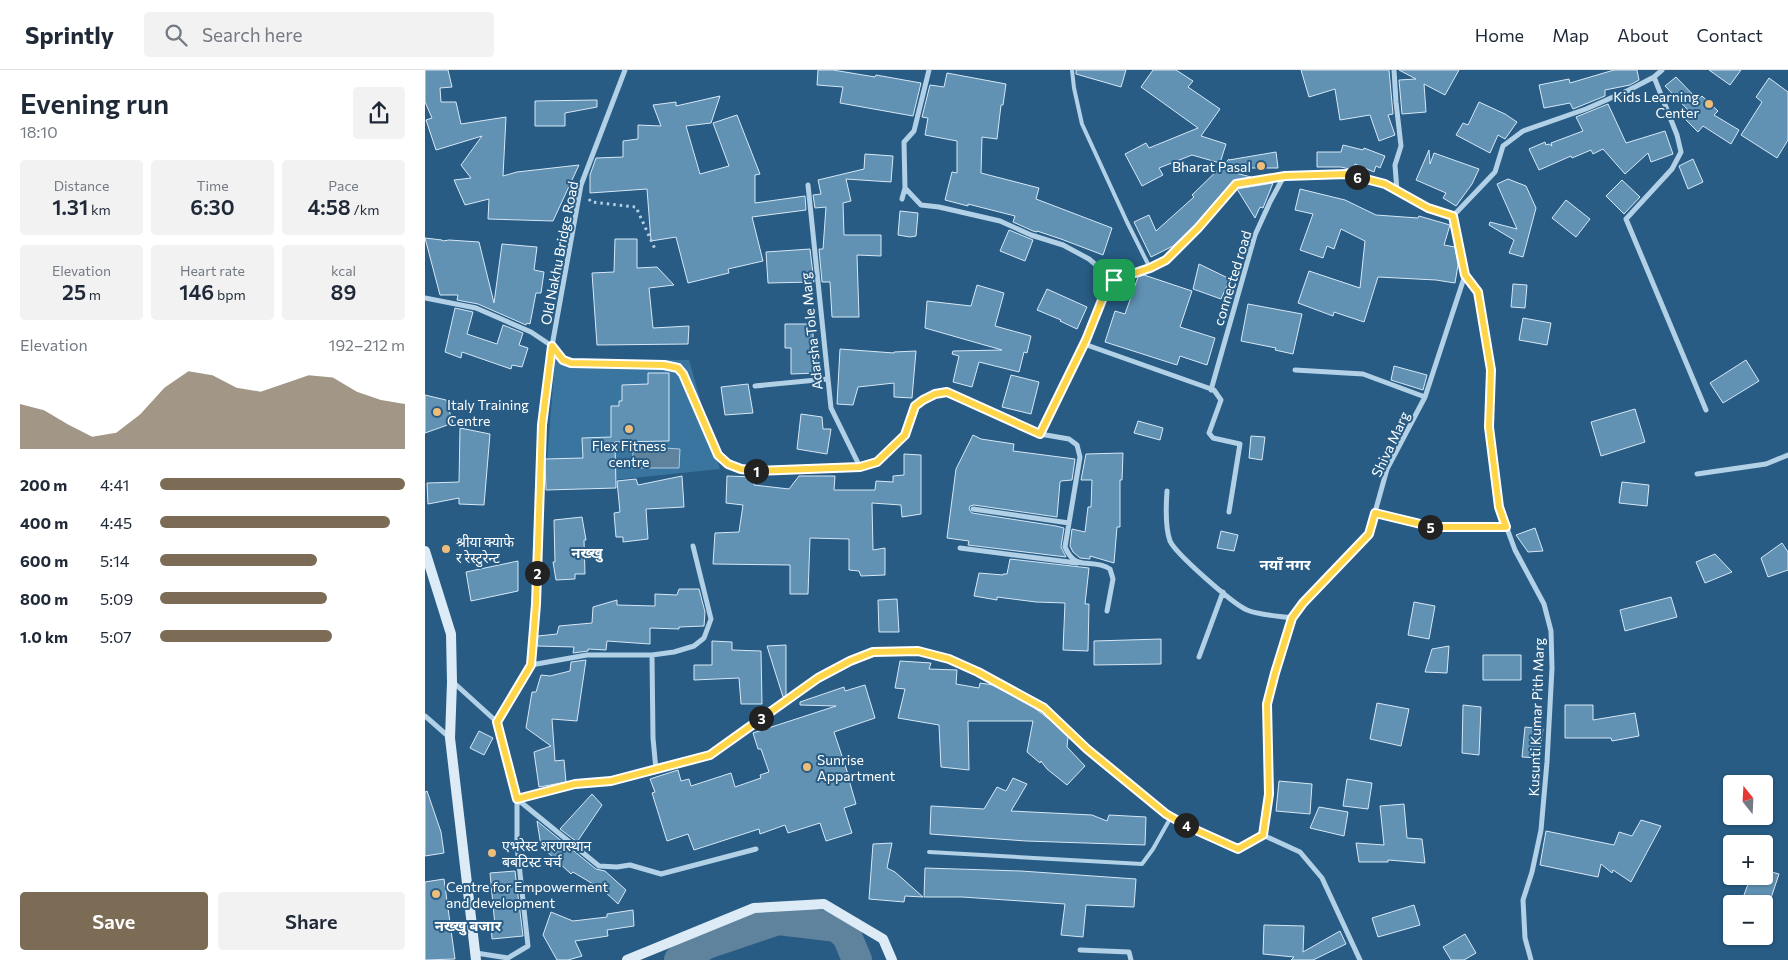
<!DOCTYPE html>
<meta charset="utf-8">
<style>
body{margin:0;font-family:Commissioner,"Noto Sans Devanagari",sans-serif;background:#f2f2f3;color:#1f2937;height:100vh;display:flex;flex-direction:column;font-size:19px;white-space:nowrap}
*{box-sizing:border-box;margin:0}
p{font-size:16px;color:#747a83}
.icon{flex:none;width:28px;height:28px;fill:none;stroke:currentColor;stroke-width:2;stroke-linecap:round;stroke-linejoin:round}
.map{position:relative;flex:1;overflow:hidden}
.drawer{display:flex;flex-direction:column;background:#fff;width:425px}
.drawer>*{flex:none}
.needle{width:32px;rotate:342deg}
.controls{position:absolute;left:1298px;top:705px;display:grid;gap:10px}
.controls a{display:grid;place-items:center;width:50px;height:50px;border-radius:5px;background:#fff;box-shadow:0 1px 4px #0004;font-size:25px}
.pin{position:absolute;display:grid;place-items:center;width:42px;height:42px;color:#fff;margin:-21px;border-radius:10px;box-shadow:0 2px 8px #0006}
.km{position:absolute;width:25px;height:25px;margin:-12px;border-radius:50%;background:#222;color:#fff;font-size:14px;line-height:25px;text-align:center}
.round{display:grid;place-items:center;flex:none;width:52px;height:52px;border-radius:5px;background:#f2f2f3}
.headline{display:flex;align-items:center;justify-content:space-between;height:85px;padding:0 20px}
h1{font-size:28px;font-weight:600;line-height:38px}
.stats{display:grid;grid-template-columns:repeat(3,1fr);gap:8px;height:85px;padding:5px 20px}
.stats div{display:grid;align-content:center;border-radius:5px;background:#f2f2f3;text-align:center}
.stats b{font-size:21px;font-weight:600}
.stats small{font-size:14px;font-weight:400}
.stats p{font-size:14px}
.chart{height:140px;padding:10px 20px}
.chart p{display:flex;justify-content:space-between}
.chart svg{width:100%;height:90px;margin-top:5px;fill:#7c6c55;opacity:.7}
.button{display:flex;gap:10px;margin-top:auto;padding:10px 20px}
.button a{flex:1;height:58px;border-radius:5px;background:#7c6c55;color:#fff;font-size:20px;font-weight:600;line-height:58px;text-align:center}
.button a+a{background:#f2f2f3;color:#1f2937}
ul{padding:0 20px;list-style:none;font-size:16px}
li{display:grid;grid-template-columns:80px 60px 1fr;align-items:center;height:38px}
li i{height:12px;border-radius:6px;background:#7c6c55}
header{display:flex;align-items:center;gap:30px;box-sizing:border-box;height:70px;padding:0 25px;background:#fff;border-bottom:1px solid #e0e1e3}
header strong{font-size:24px}
nav{display:flex;gap:28px;margin-inline-start:auto;font-size:18px}
.search{width:350px;height:45px;background:#f2f2f3;display:flex;align-items:center;gap:12px;box-sizing:border-box;padding:0 18px;border-radius:5px;color:#747a83;font-size:19px}
main{display:flex;flex:1;min-height:0}
.map>svg:first-child{display:block}
.green{fill:#3a759f}
.water{fill:#5f829d;stroke:#a7cde7}
.lines{fill:none;stroke-linecap:round;stroke-linejoin:round}
.river{stroke:#5f829d;stroke-width:30}
.building{fill:#6191b3;stroke:#d6e8f6}
.path{stroke:#b2d1e7;stroke-width:3;stroke-dasharray:2.5 4;stroke-linecap:butt}
.lane{stroke:#b2d1e7;stroke-width:4}
.street{stroke:#b2d1e7;stroke-width:5}
.secondary{stroke:#dcebf6;stroke-width:10}
.route-casing{stroke:#fff;stroke-width:10}
.route{stroke:#ffd54a;stroke-width:6}
.poi-dot{fill:#eebd79;stroke:#285c84;stroke-width:2}
.labels{text-anchor:middle;dominant-baseline:central;stroke-width:4;stroke-linejoin:round;paint-order:stroke}
.poi-label{font-size:14px;fill:#fff;stroke:#285c84;text-anchor:start}
.street-label{font-size:14px;fill:#fff;stroke:#285c84}
.neighbourhood-label{font-size:15px;font-weight:bold;fill:#fff;stroke:#285c84}
</style>
<header>
<strong>Sprintly</strong>
<div class="search"><svg class="icon" aria-label="search" viewBox="0 0 24 24"><circle cx="10" cy="10" r="6"/><path d="M15 15l6 6"/></svg>Search here</div>
<nav><a>Home</a><a>Map</a><a>About</a><a>Contact</a></nav>
</header>
<main>
<section class="drawer">
<div class="headline"><div><h1>Evening run</h1><p>18:10</p></div><a class="round"><svg class="icon" aria-label="share" viewBox="0 0 24 24"><path d="M12 15V3M7 8l5-5 5 5M5 13v7h14v-7"/></svg></a></div>
<div class="stats">
<div><p>Distance</p><b>1.31<small> km</small></b></div>
<div><p>Time</p><b>6:30</b></div>
<div><p>Pace</p><b>4:58<small> /km</small></b></div>
</div>
<div class="stats">
<div><p>Elevation</p><b>25<small> m</small></b></div>
<div><p>Heart rate</p><b>146<small> bpm</small></b></div>
<div><p>kcal</p><b>89</b></div>
</div>
<div class="chart"><p><span>Elevation</span>192–212 m</p>
<svg viewBox="0 0 160 44" preserveAspectRatio="none"><path d="M0 44V22L10 25L20 32L30 38L40 36L50 27L60 14L70 6L80 8L90 14L100 16L110 12L120 8L130 9L140 16L150 20L160 22V44z"/></svg>
</div>
<ul>
<li><b>200 m</b>4:41<i style="width:100%"></i></li>
<li><b>400 m</b>4:45<i style="width:94%"></i></li>
<li><b>600 m</b>5:14<i style="width:64%"></i></li>
<li><b>800 m</b>5:09<i style="width:68%"></i></li>
<li><b>1.0 km</b>5:07<i style="width:70%"></i></li>
</ul>
<div class="button"><a>Save</a><a>Share</a></div>
</section>
<div class="map">
<svg width="1363" height="890" viewBox="0 0 1363 890">
<rect width="100%" height="100%" fill="#285c84"/>
<path class="green" d="M130,289L264,290L295,399L120,417Z"/>
<path class="water" d="M209,376L255,379L254,398H206Z"/>
<g class="lines">
<path class="river" d="M254,890L282,874L353,850L412,857L422,866L432,890"/>
</g>
<path class="building" d="M0,0H23L27,17L15,18L16,32H31L36,54L81,47L78,106L92,102L154,95L128,151L63,149L64,129L40,135L29,110L46,108L36,95L57,66L11,80L1,50L7,48L0,32Z
M393,0H408L450,7L451,5L496,13L488,46L415,33L418,17L392,15Z
M651,0H701L696,17L651,4Z
M728,0H751L768,11L763,17L795,39L776,66L801,74L795,93L767,85L734,98L738,105L717,116L700,84L721,73L724,78L773,58L716,17Z
M876,0H964L968,44L963,45L970,65L954,71L945,45L915,50L910,19L884,27Z
M974,0H1034L1020,25L999,14L1001,42L977,44L974,10L991,9Z
M1189,0H1212L1214,10L1205,15L1180,20V26L1148,39L1145,33L1119,38L1114,15L1144,9L1145,13Z
M1284,0H1316L1305,15Z
M522,3L581,14L578,35H576L572,69L557,67L556,103L614,118L611,129L687,158L678,185L636,169L612,161V162L608,161L588,152L590,146L543,134V136L520,130L527,102L532,103V71L500,65L503,48L497,47L505,15L519,17Z
M1251,7L1273,30L1277,26L1293,41L1289,45L1314,60L1306,74L1278,56L1273,62L1258,47L1264,41L1240,16Z
M1344,8L1363,22V70L1352,88L1316,65L1337,32L1331,27Z
M295,26L286,53L261,56L275,104L304,96L288,53L312,45L335,104L330,105V133L380,126L381,140L327,147L338,191L303,199L304,203L263,213L251,167L226,171L222,119L165,123V105L171,88L198,87V71L213,69V55L236,56L228,35L251,32V36Z
M172,30V37L140,43V56H110V31Z
M1054,32L1080,44L1092,52L1080,69L1073,65L1065,83L1031,65L1038,53L1043,55Z
M1183,34L1201,73L1240,61L1248,84L1226,92L1223,83L1200,104L1178,79L1168,84L1166,80L1147,88L1146,86L1114,100L1104,79L1120,72L1121,75L1124,74L1127,76L1126,73L1158,61L1151,47Z
M918,75L938,80L939,78L960,86L955,98L951,96L949,102L930,94L928,100L916,97H892V82H916Z
M1004,80L1005,94L1009,83L1054,99L1047,114L1031,136L1018,128L1021,123L991,110Z
M851,82L853,98H803V101L826,107L808,111L770,155L748,176L726,187L709,152L724,145L731,161L769,127L767,125L804,89V90Z
M440,84L468,86L466,112L421,109L426,131L418,133L419,165H456V186L432,185L434,247H407L405,212H397L394,179H398L401,137L390,138L388,125L396,124L393,110L439,99Z
M1268,89L1278,112L1263,119L1254,96Z
M1083,109L1101,116L1111,138L1098,187L1084,183L1089,170L1064,155L1065,152L1092,159L1072,114Z
M1197,110L1215,127L1199,144L1181,126Z
M848,113L838,138L835,137L830,148L812,119Z
M875,119L920,130L951,145L993,148L994,146L1025,155L1019,175L1030,177L1033,195L1030,213L1011,210L953,207L939,252L909,242L908,246L873,233L884,201L935,218L940,171L916,159L909,179L902,176L898,188L875,180L888,144L870,140Z
M1141,130L1165,149L1151,167L1127,148Z
M475,141L493,143L491,166L485,167L473,165Z
M584,160L608,170L600,191L575,181Z
M0,168L17,170L18,171L24,170L54,172L69,233L77,174L112,177L109,200L119,202L116,223H111L105,254L102,253L101,255L53,234L32,230L33,225H15Z
M190,169H212V198L232,197L249,215L224,218L228,258L264,256L263,274L172,275L167,203L189,202Z
M385,179L389,212L343,213L341,182Z
M774,194L805,209L796,229L768,219Z
M719,205L767,221L755,257L790,268L782,295L755,286L752,295L680,272L690,241L700,244L713,207Z
M1088,214L1102,215L1100,238L1086,237Z
M552,215L579,223L570,256L606,266L602,283L599,282L594,302L554,292L547,317L528,312L534,286L527,284L528,281L577,280L500,258L502,231L546,236Z
M622,219L662,237L652,259L635,251L636,250L612,240Z
M823,234L877,244L868,284L850,280L851,278L816,271Z
M30,238L48,242L42,264L72,274L78,255L98,263L94,275L103,278L97,297L87,295L86,299L37,282L36,288L20,282Z
M1098,248L1126,253L1122,275L1094,270Z
M360,254H388V283H391L393,303L366,304V278H360Z
M415,279L469,283V282L491,281L487,328L469,327V313L433,317L428,335L412,334Z
M1321,290L1334,311L1298,333L1285,313Z
M969,296L1002,305L998,320L966,310Z
M223,303H244V371L190,372L191,418L121,420L120,389L158,388L157,368L186,367V336H194V331H197V315L223,314Z
M586,305L614,312L606,344L577,337Z
M323,314L328,343L300,345L296,317Z
M0,325L21,330L28,353L0,363Z
M1210,339L1220,372L1176,386L1166,352Z
M376,344L397,347L398,359H406L402,384L372,379Z
M713,351L738,358L735,370L709,363Z
M35,358L65,364L59,435L34,434V428L3,434L2,413L34,412Z
M548,365L556,369L589,374L588,381L650,389L647,410L636,411L635,412L632,447L549,435L545,436L544,439L547,443L631,456L639,458L636,477L641,487L543,475L544,471L522,468L531,399Z
M826,366L840,367L837,390L824,388Z
M698,383L697,410H695V457H692L689,493L665,486V489L655,488L648,482L645,476L647,459L660,462L663,437H666L667,410H656L661,384Z
M479,384L496,385V444L477,447L476,435L447,433L448,480L460,478V505L436,506L434,501L424,500V469L385,468L383,524H365V495L288,494L290,463L314,462L318,435L301,433L302,406L329,407V415L364,419L374,406H410L409,420H450L451,411L468,412V406L479,405Z
M257,406L259,437L221,439L223,469L198,472V467H191L189,443L195,442L192,411L211,409L213,415Z
M1197,412L1224,415L1222,436L1194,433Z
M157,447L161,470H159L160,504H150V509L131,510L128,492H130L129,450Z
M1110,458L1118,481L1103,482L1091,465Z
M796,461L813,465L809,481L792,478Z
M1357,473L1363,482V500L1343,507L1336,488Z
M1290,484L1307,502L1280,513L1271,492Z
M585,489L664,498L660,534H664L663,581L638,580L640,533L611,532L572,527V530L549,526L554,503L578,505V504H582Z
M93,491V521L46,531L41,502Z
M254,519H274L280,542L279,556L254,557V559L225,558V574L182,571L181,580L163,579V581L148,583L149,577L112,576L113,566L132,564L134,556L167,553L168,537L192,530V535L230,536V524L252,525Z
M1246,527L1252,547L1200,561L1195,540Z
M472,529L474,562H454L453,530Z
M989,532L1010,536L1004,569L983,565Z
M736,569V594L669,595V571Z
M287,571L307,572V580L336,581L337,634H316L314,608L269,610V595H287Z
M361,575V626L358,627L342,576Z
M1024,576L1022,603L1000,602L1007,579Z
M1058,585H1096V610H1058Z
M161,590L152,651L127,649L130,691L139,690L141,712L114,717L109,682L126,676L101,658L107,622H111L116,605L125,606L145,601L146,592Z
M475,591L506,593L504,599L532,600L531,614L554,618L555,613L568,615L607,636L625,650L643,667L642,677L660,696L642,715L622,699L616,691L615,693L602,682L608,651H543L544,700L516,697L514,655L473,648L480,619L470,618Z
M440,615L450,648L409,662L425,710H424L431,734L419,738L427,763L401,771L395,753L363,763L360,755L335,764L334,759L269,780L263,764L242,771L227,723L230,722L225,709L253,700L256,711L264,709L266,716L306,703L310,717L336,708L335,705L344,702L336,679H333L328,663L411,636L375,635V632L419,617L420,621Z
M952,633L984,639L976,676L945,669Z
M1038,635L1056,637L1054,685L1037,683Z
M1140,635H1168V650L1210,643L1214,666L1187,671L1186,668H1140Z
M1100,657L1118,659L1114,688L1097,687Z
M54,661L68,668L59,685L45,678Z
M588,708L602,714L586,741L667,745L682,751L684,745L721,747L720,775L601,771L505,764L506,736L559,739L572,717L581,721Z
M922,709L947,713L943,739L918,736Z
M854,711L887,714L885,744L851,741Z
M2,721L16,762L19,783L0,786V722Z
M167,724L177,735L152,772L135,759Z
M979,734L982,768L997,769L1000,793L963,790V792H934L931,773L959,775L955,736Z
M894,737L923,742L919,766L885,758Z
M1216,750L1236,756L1206,812L1188,800L1187,803L1176,794L1173,807L1115,795L1121,761L1189,775L1194,762L1207,766Z
M112,751L171,799L180,801L201,820L193,834L178,820L148,802L146,804L116,776Z
M467,773L462,798L470,802L498,827L480,826L479,832L444,829L448,774Z
M500,798L596,801L711,809L709,837L661,835L658,867L636,865L640,834L537,827H499Z
M1339,800L1354,804L1341,843H1339V831L1319,825L1326,806H1339Z
M90,801L98,866L67,869L66,856H70L65,803Z
M19,809L30,889L0,890V812Z
M989,835L995,855L953,867L947,848Z
M208,840L209,856L182,860L183,866L150,871L157,886L143,890H132L118,865L126,842L148,851L182,847V844Z
M839,855L879,856L878,882L915,861L921,874L888,890H866L869,887L838,884Z
M1040,864L1051,883L1039,890H1026L1018,877Z"/>
<g class="lines">
<path class="path" d="M164,129L166,132L211,137L230,179"/>
<path class="lane" d="M647,0L649,18L657,54L702,152L725,198
M504,782L717,794L728,779L746,747"/>
<path class="street" d="M969,0L971,32L976,76L970,95L972,121
M1229,7L1252,65L1256,82L1247,99L1201,149L1281,340
M383,115L406,338L435,397
M480,118L496,135L514,137L575,151L606,165L638,175L664,189L689,210
M477,129L480,118L479,72L489,61L504,0
M0,228L51,238L106,262L127,276L138,290L146,293L239,295L253,299L258,304L293,385L303,394L316,399L333,401L435,397L452,392L480,365L491,336L498,330L510,324L522,322L615,364L644,369L652,375L655,387L640,477C651,503 666,487 685,499L688,509L682,541
M659,274L789,320L796,330L784,363L788,368L815,374L804,442
M870,300L938,304L1000,327
M330,316L402,309
M786,320L830,165L845,132L859,106
M615,364L661,270L679,225L689,210L725,198L741,190L773,158L811,114L859,106L922,104L960,114L1003,138L1028,146
M1272,404L1341,394L1363,385
M742,421C741,435 740,457 745,471C751,484 808,534 822,540C833,545 854,546 867,548
M548,439L644,453
M950,443L1008,457H1081
M535,478L652,493
M227,585L228,668L231,700
M774,587L798,522
M106,595L162,585H227L249,582L269,576L279,568L286,549L268,476
M28,612L72,652
M0,646L24,667
M92,729L150,714L186,711L285,685L393,608L425,591L447,582L493,581L524,589L553,602L619,638L662,679L741,744L764,757L813,779L838,765L875,782L897,808L935,890
M92,729L174,796L192,797L205,795L236,804L331,779
M838,765L844,724L842,634L850,603L867,548L878,533L944,464L962,399L1000,327L1040,205
M655,880L704,882L706,890
M51,883L83,888L103,876L92,776V729L72,652L106,595L111,534L117,355L127,276L156,115L200,0
M1106,890L1100,868L1098,830L1107,802L1116,760L1122,692L1127,598L1126,561L1119,534L1090,480L1074,437L1064,357L1066,300L1053,223L1040,205L1028,146L1070,102L1078,76L1098,61L1161,39L1204,20L1229,7L1237,0"/>
<path class="secondary" d="M0,481L26,564L27,612L25,668L51,890
M202,890L329,838L399,834L458,869L467,890"/>
</g>
<g class="lines">
<g class="route-casing">
<path id="route" d="M922,104L960,114L1003,138L1028,146L1040,205L1053,222L1066,300L1064,357L1074,437L1081,457H1008L950,443L944,464L878,533L867,548L850,603L842,634L844,724L838,765L813,779L764,757L741,744L662,679L619,638L553,602L524,589L493,581L448,582L425,591L393,608L285,685L186,711L150,714L92,729L72,652L106,595L111,534L117,355L127,276L138,290L146,293L239,295L253,298L258,304L293,385L303,394L316,399L333,401L435,397L452,392L480,365L490,336L498,330L510,324L522,322L615,364L661,270L679,225L689,210L725,198L741,190L773,158L811,114L860,106Z"/>
</g>
<use href="#route" class="route"/>
</g>
<g class="poi-dot">
<circle cx="1284" cy="34" r="5"/>
<circle cx="836" cy="96" r="5"/>
<circle cx="12" cy="342" r="5"/>
<circle cx="204" cy="359" r="5"/>
<circle cx="21" cy="479" r="5"/>
<circle cx="382" cy="697" r="5"/>
<circle cx="67" cy="783" r="5"/>
<circle cx="11" cy="824" r="5"/>
</g>
<g class="labels">
<g class="poi-label">
<text x="1274" y="26" text-anchor="end">Kids Learning<tspan x="1274" dy="16">Center</tspan></text>
<text x="826" y="96" text-anchor="end">Bharat Pasal</text>
<text x="22" y="334">Italy Training<tspan x="22" dy="16">Centre</tspan></text>
<text x="204" y="375" text-anchor="middle">Flex Fitness<tspan x="204" dy="16">centre</tspan></text>
<text x="31" y="471">श्रीया क्याफे<tspan x="31" dy="16">र रेस्टुरेन्ट</tspan></text>
<text x="392" y="689">Sunrise<tspan x="392" dy="16">Appartment</tspan></text>
<text x="77" y="775">एभरेस्ट शरणस्थान<tspan x="77" dy="16">बबटिस्ट चर्च</tspan></text>
<text x="21" y="816">Centre for Empowerment<tspan x="21" dy="16">and development</tspan></text>
</g>
<g class="street-label">
<text transform="translate(134 183) rotate(-79)">Old Nakhu Bridge Road</text>
<text transform="translate(807 208) rotate(-73)">connected road</text>
<text transform="translate(386 261) rotate(-96)">Adarsha Tole Marg</text>
<text transform="translate(965 374) rotate(-65)">Shiva Marg</text>
<text transform="translate(1111 647) rotate(-88)">Kusunti Kumar Pith Marg</text>
</g>
<g class="neighbourhood-label">
<text x="162" y="482">नख्खु</text>
<text x="860" y="494">नयाँ नगर</text>
<text x="43" y="855">नख्खु बजार</text>
</g>
</g>
</svg>
<div class="controls">
<a><svg class="needle" viewBox="-14 -14 28 28"><path d="M0-13l5 13h-10z" fill="#e53935"/><path d="M0 13l5-13h-10z" fill="#747a83"/></svg></a>
<a>+</a>
<a>−</a>
</div>
<div class="pin" style="left:689px;top:210px;background:#1e9e55"><svg class="icon" aria-label="arrive" viewBox="0 0 24 24"><path d="M6 21V4h12l-3 4 3 4H6"/></svg></div>
<b class="km" style="left:331px;top:401px">1</b>
<b class="km" style="left:112px;top:503px">2</b>
<b class="km" style="left:336px;top:648px">3</b>
<b class="km" style="left:761px;top:755px">4</b>
<b class="km" style="left:1005px;top:457px">5</b>
<b class="km" style="left:932px;top:107px">6</b>
</div>
</main>
